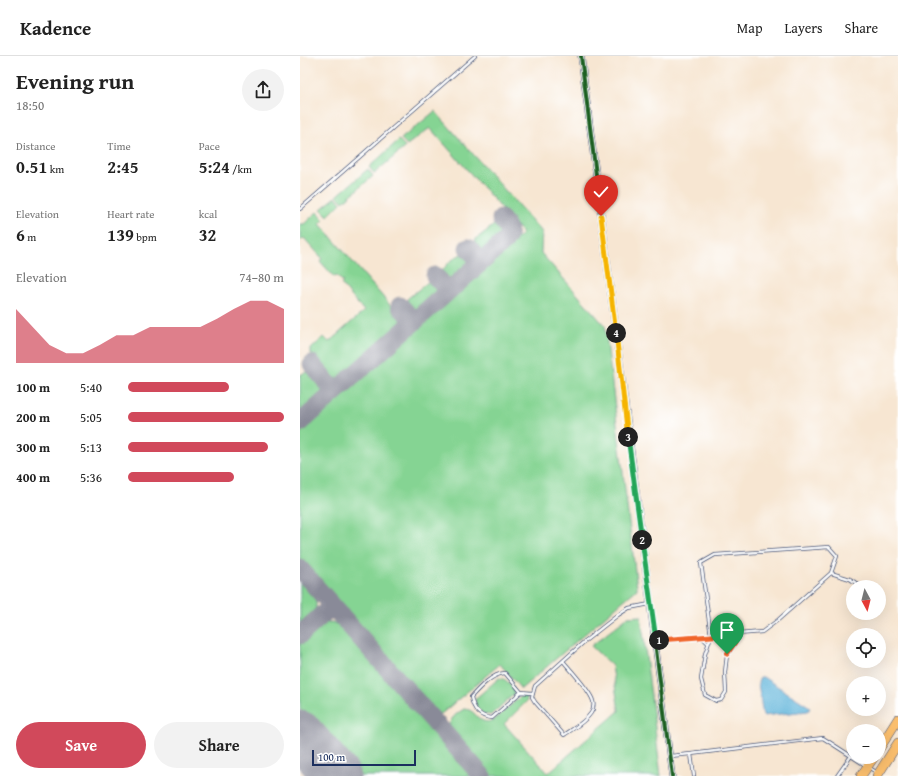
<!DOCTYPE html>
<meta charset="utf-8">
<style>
body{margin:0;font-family:"Gentium Book Plus",serif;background:#f2f2f2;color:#222;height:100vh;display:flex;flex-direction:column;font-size:15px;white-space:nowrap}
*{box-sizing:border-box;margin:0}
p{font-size:13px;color:#767676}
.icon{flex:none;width:22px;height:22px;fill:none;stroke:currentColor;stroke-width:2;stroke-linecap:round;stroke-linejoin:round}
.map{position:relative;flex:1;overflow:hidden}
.drawer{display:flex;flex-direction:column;background:#fff;width:300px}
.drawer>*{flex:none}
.needle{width:26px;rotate:173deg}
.fabs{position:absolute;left:546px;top:524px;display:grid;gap:8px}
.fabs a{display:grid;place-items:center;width:40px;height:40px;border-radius:50%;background:#fff;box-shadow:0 4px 16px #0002;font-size:20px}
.scale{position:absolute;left:12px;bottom:10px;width:104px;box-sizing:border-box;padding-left:4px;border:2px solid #1b2f5e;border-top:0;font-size:11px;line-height:14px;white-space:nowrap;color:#1b2f5e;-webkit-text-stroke:3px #fff;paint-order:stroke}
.pin{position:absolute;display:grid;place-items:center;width:34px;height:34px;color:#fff;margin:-41px -17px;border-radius:50% 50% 50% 0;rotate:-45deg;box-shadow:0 0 4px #0007}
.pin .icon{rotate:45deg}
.km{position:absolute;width:20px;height:20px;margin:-10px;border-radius:50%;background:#222;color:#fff;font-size:11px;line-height:20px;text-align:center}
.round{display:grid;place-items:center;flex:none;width:42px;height:42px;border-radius:21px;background:#f2f2f2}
.summary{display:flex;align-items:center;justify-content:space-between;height:68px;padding:0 16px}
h1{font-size:22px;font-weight:800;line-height:30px}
.stats{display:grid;grid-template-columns:repeat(3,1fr);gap:6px;height:68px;padding:4px 16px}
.stats div{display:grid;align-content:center}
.stats b{font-size:17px;font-weight:800}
.stats small{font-size:11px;font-weight:400}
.stats p{font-size:11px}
.chart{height:112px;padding:8px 16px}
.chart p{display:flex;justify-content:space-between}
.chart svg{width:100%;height:72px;margin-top:4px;fill:#d1495b;opacity:.7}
.button{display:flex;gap:8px;margin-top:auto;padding:8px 16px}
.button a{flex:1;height:46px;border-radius:24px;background:#d1495b;color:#fff;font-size:16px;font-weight:800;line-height:46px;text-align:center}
.button a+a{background:#f2f2f2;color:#222}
ul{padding:0 16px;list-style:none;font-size:13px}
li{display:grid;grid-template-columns:64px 48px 1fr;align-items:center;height:30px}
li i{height:10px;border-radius:5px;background:#d1495b}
header{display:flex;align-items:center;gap:24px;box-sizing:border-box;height:56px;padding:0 20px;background:#fff;border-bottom:1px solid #e0e0e0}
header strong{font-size:19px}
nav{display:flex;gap:22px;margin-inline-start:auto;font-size:14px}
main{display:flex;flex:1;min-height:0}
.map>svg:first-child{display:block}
.green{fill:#85d493;stroke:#508278}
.water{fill:#5db3d9;stroke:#3c719c}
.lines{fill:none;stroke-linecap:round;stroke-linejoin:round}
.taxiway{stroke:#898a98;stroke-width:19}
.runway{stroke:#898a98;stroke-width:47}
.service-casing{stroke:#3c4a6f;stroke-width:4}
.minor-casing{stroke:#3c4a6f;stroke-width:7}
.primary-casing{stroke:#3c4a6f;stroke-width:10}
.service{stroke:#fff;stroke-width:2.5}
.minor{stroke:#fff;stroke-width:5.5}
.primary{stroke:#fabe6d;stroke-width:9}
.cycleway-casing{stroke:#fff;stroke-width:6}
.cycleway{stroke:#1b5e20;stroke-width:4}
.split-1-casing{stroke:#fff;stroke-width:8}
.split-2-casing{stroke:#fff;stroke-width:8}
.split-3-casing{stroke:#fff;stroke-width:8}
.split-4-casing{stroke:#fff;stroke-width:8}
.split-5-casing{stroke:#fff;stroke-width:8}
.split-1{stroke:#f0652b;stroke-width:5}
.split-2{stroke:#22a559;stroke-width:5}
.split-3{stroke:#22a559;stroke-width:5}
.split-4{stroke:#f5b400;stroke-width:5}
.split-5{stroke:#f5b400;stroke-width:5}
</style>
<header>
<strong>Kadence</strong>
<nav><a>Map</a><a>Layers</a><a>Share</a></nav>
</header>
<main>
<section class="drawer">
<div class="summary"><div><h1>Evening run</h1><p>18:50</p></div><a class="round"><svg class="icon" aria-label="share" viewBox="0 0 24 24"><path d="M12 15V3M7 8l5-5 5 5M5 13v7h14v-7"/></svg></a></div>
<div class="stats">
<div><p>Distance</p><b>0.51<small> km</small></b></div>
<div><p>Time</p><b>2:45</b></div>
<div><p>Pace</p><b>5:24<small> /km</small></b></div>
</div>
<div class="stats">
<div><p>Elevation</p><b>6<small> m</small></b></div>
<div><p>Heart rate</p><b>139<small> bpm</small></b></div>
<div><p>kcal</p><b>32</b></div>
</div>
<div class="chart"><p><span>Elevation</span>74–80 m</p>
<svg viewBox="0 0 160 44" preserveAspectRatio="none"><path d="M0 44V11L10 22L20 33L30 38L40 38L50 33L60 27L70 27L80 22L90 22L100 22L110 22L120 17L130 11L140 6L150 6L160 11V44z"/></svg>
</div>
<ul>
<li><b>100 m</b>5:40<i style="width:65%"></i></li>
<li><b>200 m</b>5:05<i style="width:100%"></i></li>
<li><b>300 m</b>5:13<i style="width:90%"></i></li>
<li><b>400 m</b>5:36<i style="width:68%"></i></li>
</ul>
<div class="button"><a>Save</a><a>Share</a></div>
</section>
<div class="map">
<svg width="598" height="720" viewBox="0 0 598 720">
<rect width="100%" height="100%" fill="#fff"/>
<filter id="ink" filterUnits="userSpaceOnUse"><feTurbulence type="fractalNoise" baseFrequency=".025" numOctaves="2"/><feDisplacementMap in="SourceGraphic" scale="8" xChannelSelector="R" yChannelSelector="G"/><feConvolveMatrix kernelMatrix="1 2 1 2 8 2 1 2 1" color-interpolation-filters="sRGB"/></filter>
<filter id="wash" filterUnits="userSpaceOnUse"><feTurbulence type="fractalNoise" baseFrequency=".012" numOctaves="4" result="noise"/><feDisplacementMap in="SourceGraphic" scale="16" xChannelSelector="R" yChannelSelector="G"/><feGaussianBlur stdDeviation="0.9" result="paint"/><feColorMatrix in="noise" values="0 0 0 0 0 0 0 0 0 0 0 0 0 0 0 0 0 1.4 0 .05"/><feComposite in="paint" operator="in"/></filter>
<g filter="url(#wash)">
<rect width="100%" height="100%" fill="#f7e6d2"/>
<path class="green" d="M135,55L242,176L241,197L305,270L337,531V533L221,633L200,608L141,658L134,656L0,504V375L222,178L219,172L130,72L107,89L101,83Z
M99,84L105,90L104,92L76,116L74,117L69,111Z
M68,113L73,120L43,146L37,140Z
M36,141L41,147L28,160L21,153Z
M17,156L24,164L20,168L102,263L101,268L40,322C28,325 19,308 12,300L11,297V293L24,281L29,286L64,255L41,228L43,226L37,220L34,221L20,205L22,202L4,182L0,185V168H4Z
M194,169H197L201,174V180L185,194H180L174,188L176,183Z
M164,197L170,203L169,207L153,222L147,223L142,217C143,210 157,199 164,197Z
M128,226C133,225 138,231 137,235L118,253L113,254L109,248L107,243Z
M5,316C14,318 24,330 21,339L0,357V319Z
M0,524C19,546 24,549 0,570Z
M341,560L361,720H190L149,672C149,663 157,657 164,653C178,653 177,671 194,664L220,641L226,639L227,645L204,668L248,717L319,655L312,610L291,590L328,561Z
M32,566L42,571L173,720H59L0,653V587L23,567Z
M199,622L204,623C209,627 215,631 214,638L191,659L183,658L176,650L175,643Z"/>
<path class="water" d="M460,621H463L507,649L510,652L508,655L463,660L458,627Z"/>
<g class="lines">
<path class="taxiway" d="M168,192L181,206
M135,220L149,235
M100,250L114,265
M12,308L35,336
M0,367L205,185C212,176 207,170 201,163
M0,513L182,720
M0,579L32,550"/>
<path class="runway" d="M0,678L37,720"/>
</g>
</g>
<g filter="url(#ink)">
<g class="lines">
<g class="service-casing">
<path id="service" d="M0,153L175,0
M531,517L550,523L562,531
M402,581L408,587
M356,585L462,576L478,564L531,517L537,500L529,491L415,499L401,507L411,580L405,598L401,623L405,639L416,645L421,644L426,636L425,616L427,599L435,586L439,578
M263,605C270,613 291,636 293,645C294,649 293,654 291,657C285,666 273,673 264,679L235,646L232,641L235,630L285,585L318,559L329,552L350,548
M221,636L205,617C192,618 180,631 171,641C173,653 179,661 192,662L221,636L232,637
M391,698L523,682L551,700
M370,700L391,698L394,720
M537,720L551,700L576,716"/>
</g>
<g class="minor-casing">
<path id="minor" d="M281,0L372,720"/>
</g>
<g class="primary-casing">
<path id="primary" d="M579,693L598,663
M561,720L574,701
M577,720L598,687"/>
</g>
<use href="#service" class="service"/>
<use href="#minor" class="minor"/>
<use href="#primary" class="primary"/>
<g class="cycleway-casing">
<path id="cycleway" d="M281,0L372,720"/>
</g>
<use href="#cycleway" class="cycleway"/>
</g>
</g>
<g class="lines" filter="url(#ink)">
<g class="split-1-casing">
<path id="split-1" d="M359,584L439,578L435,586L427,598"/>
</g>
<g class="split-2-casing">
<path id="split-2" d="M342,484L356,584H359"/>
</g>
<g class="split-3-casing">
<path id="split-3" d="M328,381L342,484"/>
</g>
<g class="split-4-casing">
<path id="split-4" d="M316,277L328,381"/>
</g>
<g class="split-5-casing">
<path id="split-5" d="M301,160L316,277"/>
</g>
<use href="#split-1" class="split-1"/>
<use href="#split-2" class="split-2"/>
<use href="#split-3" class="split-3"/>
<use href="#split-4" class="split-4"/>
<use href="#split-5" class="split-5"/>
</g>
</svg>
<div class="fabs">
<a><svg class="needle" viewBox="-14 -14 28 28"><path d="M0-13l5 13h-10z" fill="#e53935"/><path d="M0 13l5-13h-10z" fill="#767676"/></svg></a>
<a><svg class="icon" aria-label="locate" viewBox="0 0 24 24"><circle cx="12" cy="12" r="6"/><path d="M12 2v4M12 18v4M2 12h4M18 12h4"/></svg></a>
<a>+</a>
<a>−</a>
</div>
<div class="scale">100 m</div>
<div class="pin" style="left:427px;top:598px;background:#1e9e55"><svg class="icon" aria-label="arrive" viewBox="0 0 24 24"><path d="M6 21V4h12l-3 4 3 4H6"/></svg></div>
<div class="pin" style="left:301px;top:160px;background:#d93025"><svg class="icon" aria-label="check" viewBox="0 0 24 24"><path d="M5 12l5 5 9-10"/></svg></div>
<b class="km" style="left:359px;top:584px">1</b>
<b class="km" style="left:342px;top:484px">2</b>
<b class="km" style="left:328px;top:381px">3</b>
<b class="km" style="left:316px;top:277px">4</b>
</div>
</main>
